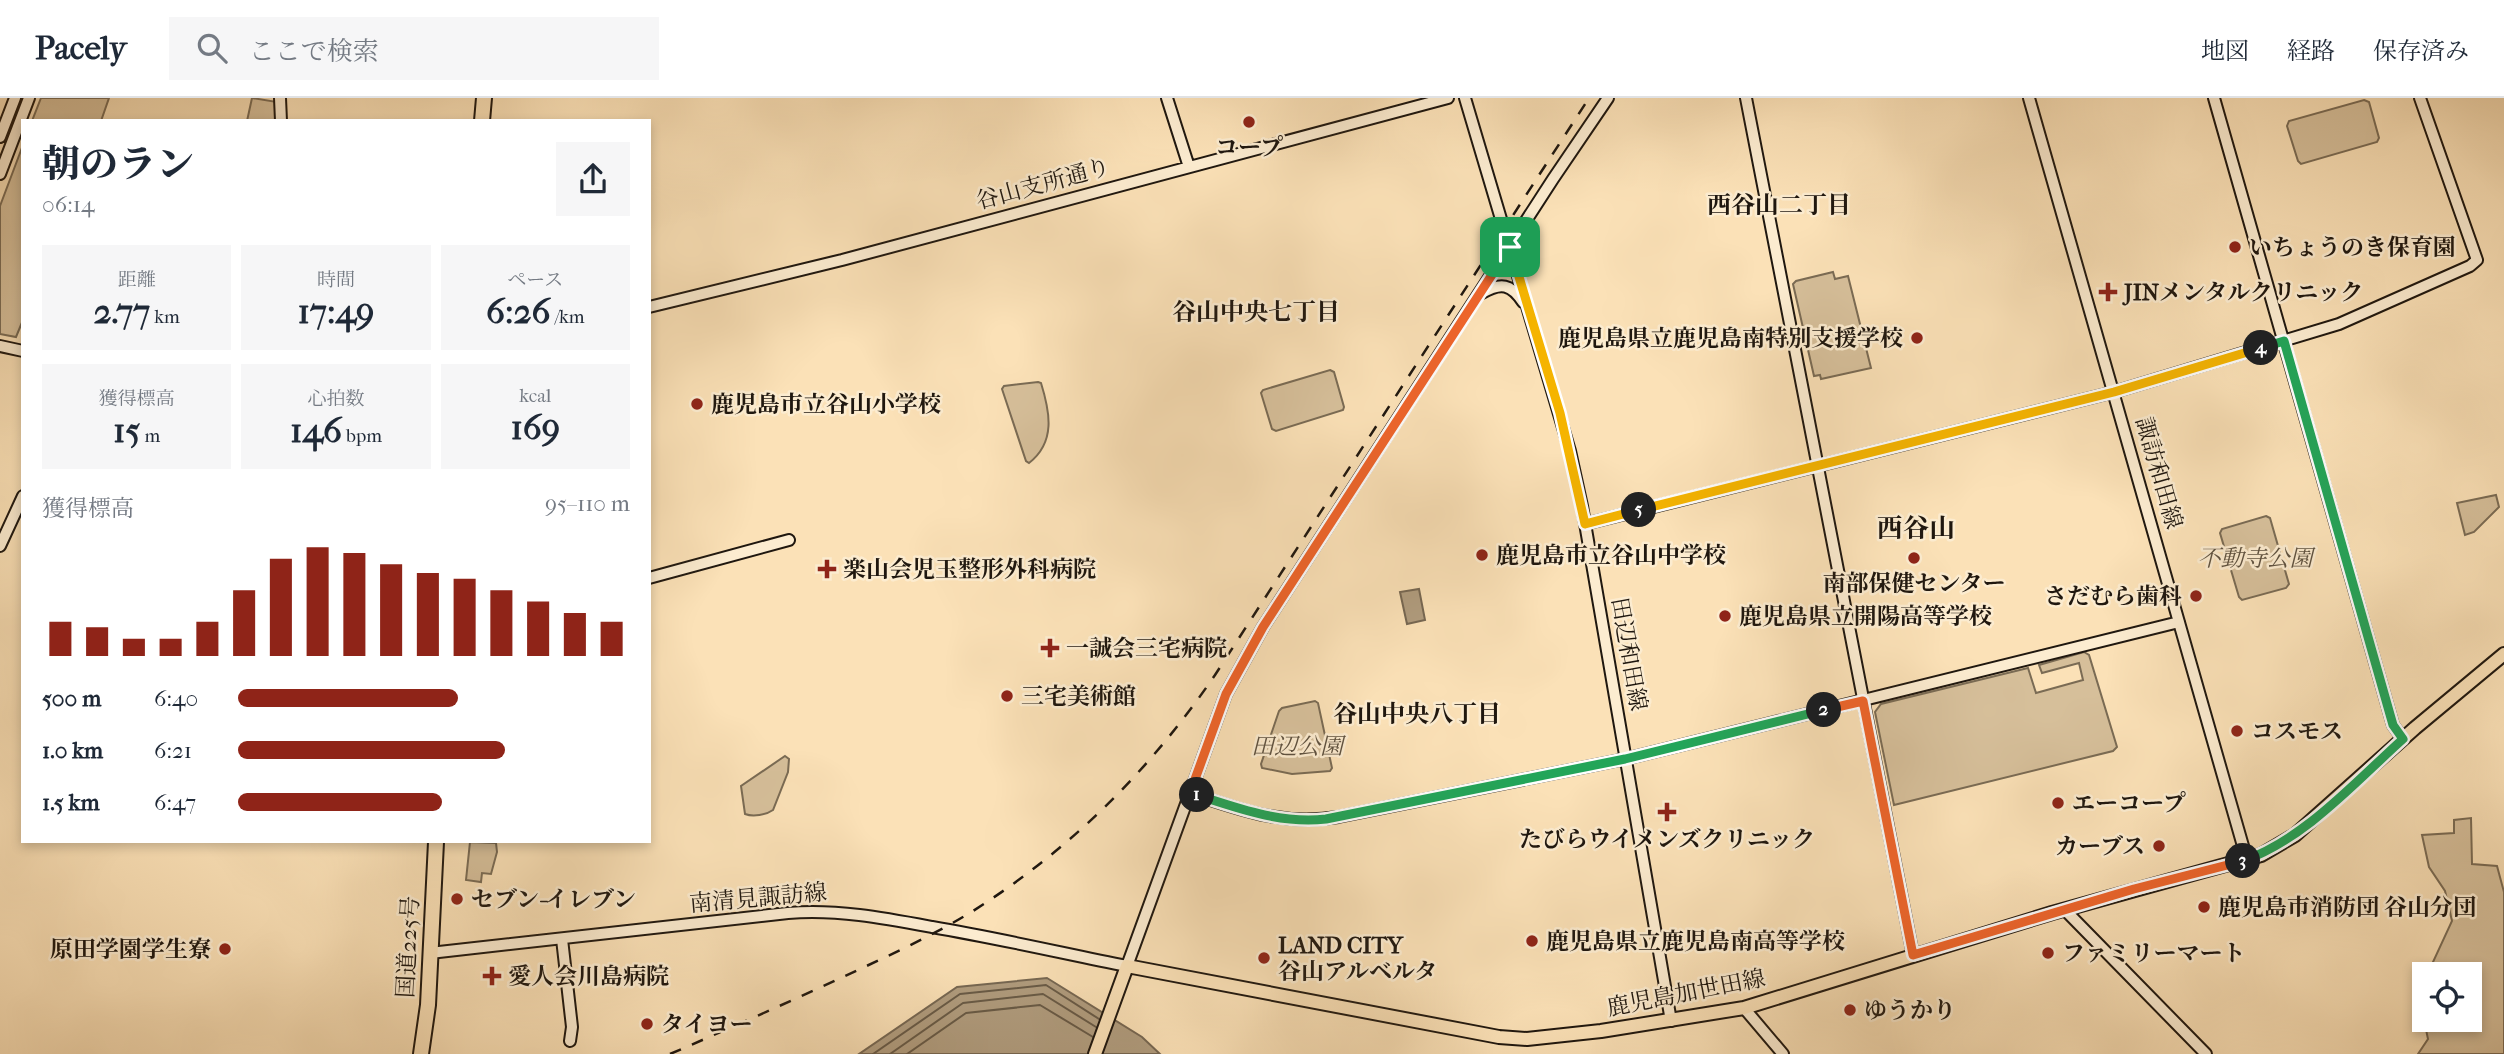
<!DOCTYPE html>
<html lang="ja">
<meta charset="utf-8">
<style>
body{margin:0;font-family:"IM FELL French Canon","Noto Serif JP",serif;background:#f6f6f7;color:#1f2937;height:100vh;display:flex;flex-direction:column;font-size:26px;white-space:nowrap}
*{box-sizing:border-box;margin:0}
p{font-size:23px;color:#747a83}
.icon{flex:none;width:38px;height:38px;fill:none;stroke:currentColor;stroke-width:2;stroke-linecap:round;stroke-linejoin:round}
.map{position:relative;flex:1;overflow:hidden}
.panel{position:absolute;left:21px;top:21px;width:630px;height:724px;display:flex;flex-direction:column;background:#fff;border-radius:0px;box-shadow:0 4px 10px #0003}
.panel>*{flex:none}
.tools{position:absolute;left:2412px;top:864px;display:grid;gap:14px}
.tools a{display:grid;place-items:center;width:70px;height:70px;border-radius:0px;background:#fff;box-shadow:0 4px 10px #0003;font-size:35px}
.pin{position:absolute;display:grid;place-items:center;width:60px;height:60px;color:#fff;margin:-30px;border-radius:14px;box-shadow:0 4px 10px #0006}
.km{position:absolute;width:35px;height:35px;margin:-18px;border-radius:50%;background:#222;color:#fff;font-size:19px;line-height:35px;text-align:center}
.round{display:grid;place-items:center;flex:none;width:74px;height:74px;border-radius:0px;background:#f6f6f7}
.headline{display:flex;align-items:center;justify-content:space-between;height:119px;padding:0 21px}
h1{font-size:38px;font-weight:800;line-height:52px}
.stats{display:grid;grid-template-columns:repeat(3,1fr);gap:10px;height:119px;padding:7px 21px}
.stats div{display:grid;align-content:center;border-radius:0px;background:#f6f6f7;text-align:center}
.stats b{font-size:35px;font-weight:800}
.stats small{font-size:19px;font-weight:400}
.stats p{font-size:19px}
.chart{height:196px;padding:14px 21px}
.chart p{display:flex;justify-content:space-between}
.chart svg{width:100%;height:126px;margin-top:7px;stroke:#8f2418;stroke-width:6}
ul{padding:0 21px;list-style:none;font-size:23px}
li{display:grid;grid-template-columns:112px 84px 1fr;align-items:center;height:52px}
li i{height:18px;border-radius:9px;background:#8f2418}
header{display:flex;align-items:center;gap:42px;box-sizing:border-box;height:98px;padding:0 35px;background:#fff;border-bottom:2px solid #e0e1e3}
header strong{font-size:33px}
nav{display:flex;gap:38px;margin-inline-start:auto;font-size:24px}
.search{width:490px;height:63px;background:#f6f6f7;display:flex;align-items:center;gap:18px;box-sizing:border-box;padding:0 24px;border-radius:0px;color:#747a83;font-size:26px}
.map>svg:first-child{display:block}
.green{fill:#d6bf9a;stroke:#7a6b54;stroke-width:2}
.water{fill:#b09c7e;stroke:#766752;stroke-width:2}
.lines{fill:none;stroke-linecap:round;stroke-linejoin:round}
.shore{stroke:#685a46;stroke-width:2}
.secondary-casing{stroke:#1f170f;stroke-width:14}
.primary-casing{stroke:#1f170f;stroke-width:16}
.highway-casing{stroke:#1f170f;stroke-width:18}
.secondary{stroke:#fcecd0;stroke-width:10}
.primary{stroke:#fbe1b7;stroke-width:12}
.highway{stroke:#fbe1b7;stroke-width:14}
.rail{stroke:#1f170f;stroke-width:2.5;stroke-dasharray:12 12;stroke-linecap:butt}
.split-1-casing{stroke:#fff;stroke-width:14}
.split-2-casing{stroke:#fff;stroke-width:14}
.split-3-casing{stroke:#fff;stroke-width:14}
.split-4-casing{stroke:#fff;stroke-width:14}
.split-5-casing{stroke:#fff;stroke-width:14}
.split-6-casing{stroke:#fff;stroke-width:14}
.split-1{stroke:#f0652b;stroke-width:9}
.split-2{stroke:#22a559;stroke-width:9}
.split-3{stroke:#f0652b;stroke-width:9}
.split-4{stroke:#22a559;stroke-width:9}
.split-5{stroke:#f5b400;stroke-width:9}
.split-6{stroke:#f5b400;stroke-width:9}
.poi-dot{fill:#8f2418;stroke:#fcecd0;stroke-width:2.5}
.labels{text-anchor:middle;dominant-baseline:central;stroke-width:5;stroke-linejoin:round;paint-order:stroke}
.poi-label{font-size:23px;font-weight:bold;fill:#1f170f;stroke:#fcecd0;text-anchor:start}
.street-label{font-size:23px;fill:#1f170f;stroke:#fcecd0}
.park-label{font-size:23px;font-style:italic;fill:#5f5240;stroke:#fcecd0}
.neighbourhood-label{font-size:24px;font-weight:bold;fill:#1f170f;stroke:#fcecd0}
.quarter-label{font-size:26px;font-weight:bold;fill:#1f170f;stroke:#fcecd0}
</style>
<header>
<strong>Pacely</strong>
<div class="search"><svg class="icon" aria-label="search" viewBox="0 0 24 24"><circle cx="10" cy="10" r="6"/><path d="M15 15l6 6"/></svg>ここで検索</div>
<nav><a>地図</a><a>経路</a><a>保存済み</a></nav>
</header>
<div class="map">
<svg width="2504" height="956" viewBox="0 0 2504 956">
<rect width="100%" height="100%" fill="#fbe1b7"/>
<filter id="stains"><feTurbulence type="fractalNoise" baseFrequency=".00286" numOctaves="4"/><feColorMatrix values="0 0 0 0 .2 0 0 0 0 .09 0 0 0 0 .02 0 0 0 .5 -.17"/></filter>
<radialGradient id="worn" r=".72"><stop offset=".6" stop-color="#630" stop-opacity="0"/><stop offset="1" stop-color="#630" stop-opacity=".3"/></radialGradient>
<path class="green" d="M41,0H109L101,23H32Z
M252,0L277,4V23H247Z
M2364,2L2369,4L2379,40L2377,44L2301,66L2298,63L2287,28L2289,23Z
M23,47V222L16,239L0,236V108Z
M1833,174L1835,181L1848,178L1871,270L1821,281L1820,277L1814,278L1793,186L1796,183Z
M1330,272L1334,274L1344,309L1343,312L1276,333L1272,331L1261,295L1263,292Z
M1038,284L1041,285C1050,314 1056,344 1029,365L1026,363L1002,291L1004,288Z
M2496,397L2499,409L2474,434L2465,437L2457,405Z
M2266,418L2270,420L2289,486L2286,490L2242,502L2239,499L2220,435L2222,431Z
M2084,554L2089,557L2117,649L2113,653L1894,707L1875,614L1881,606L2028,570L2036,595L2083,582L2079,565L2042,575L2039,567Z
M1315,603L1318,605L1332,670L1330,673L1292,676L1262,670L1261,666L1279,613L1282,610Z
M785,658L789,661L788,674L773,712C766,717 753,719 745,716L741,688Z
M2471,720L2472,766L2497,768L2504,794V956H2418L2428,941L2424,922H2469V877H2427L2452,823L2445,793L2429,769L2422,737L2454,735V722Z
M470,744L496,745L497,754L491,776L482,775L481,784L466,782Z"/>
<path class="water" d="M1419,491L1425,522L1407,526L1400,494Z
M1047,880L1142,939L1160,956H859L957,889Z"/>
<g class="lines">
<path class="shore" d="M873,956L960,896L1046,887L1099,921
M890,956L963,905L1043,896L1096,929
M907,956L966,915L1040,907L1093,939"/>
<g class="secondary-casing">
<path id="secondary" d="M280,0L281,23
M1167,0L1189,69
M1465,0L1570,353L1582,408L1671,923
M1746,0L1913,857
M2029,0L2247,762
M2214,0L2393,627L2403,641
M0,39L15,0
M0,76L29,0
M1482,195C1501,184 1511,186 1523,204
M649,209L842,162L1448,0
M0,248L23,253
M1585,426L2114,294L2339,226L2470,168L2477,162L2420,0
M0,448L23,398
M649,480L789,442
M1190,695C1241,712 1283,728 1338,719L1625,661L2179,524
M2064,811L2206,956
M562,841L572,929L570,943
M430,855L788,815C837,811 884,820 932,829C997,840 1062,855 1127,868L1226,596L1263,529L1553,81L1608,0
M1744,910L1783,956"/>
</g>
<g class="primary-casing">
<path id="primary" d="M1095,956L1127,868L1499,939L1527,941L1601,933L1744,910L2052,815L2261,757L2295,737L2415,630L2504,556"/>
</g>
<g class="highway-casing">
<path id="highway" d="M482,23L484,0
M421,956L428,907L436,744"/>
</g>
<use href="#secondary" class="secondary"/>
<use href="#primary" class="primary"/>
<use href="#highway" class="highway"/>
<path class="rail" d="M670,956C728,931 787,905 845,878C888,858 932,838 973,813C1071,751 1150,672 1215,577L1589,0"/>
</g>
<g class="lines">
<g class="split-1-casing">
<path id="split-1" d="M1197,697L1190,695L1226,596L1263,529L1510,149"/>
</g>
<g class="split-2-casing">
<path id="split-2" d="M1197,697C1240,711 1281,726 1326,721L1625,661L1824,612"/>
</g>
<g class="split-3-casing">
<path id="split-3" d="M1824,612L1863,603L1913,857L2134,791L2243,763"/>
</g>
<g class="split-4-casing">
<path id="split-4" d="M2243,763C2305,741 2355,684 2403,641L2393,627L2284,243L2261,250"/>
</g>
<g class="split-5-casing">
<path id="split-5" d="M1639,412L2114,294L2261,250"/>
</g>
<g class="split-6-casing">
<path id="split-6" d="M1510,149L1560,315L1585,426L1639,412"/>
</g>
<use href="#split-1" class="split-1"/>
<use href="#split-2" class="split-2"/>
<use href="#split-3" class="split-3"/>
<use href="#split-4" class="split-4"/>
<use href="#split-5" class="split-5"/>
<use href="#split-6" class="split-6"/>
</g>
<g class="poi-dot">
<circle cx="1249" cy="24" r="7"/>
<circle cx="2235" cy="149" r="7"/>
<path d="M2104.5 183.5h7v7h7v7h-7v7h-7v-7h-7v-7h7z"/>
<circle cx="1917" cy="240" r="7"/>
<circle cx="697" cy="306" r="7"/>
<circle cx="1482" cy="457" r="7"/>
<circle cx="1914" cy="460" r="7"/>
<path d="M823.5 460.5h7v7h7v7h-7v7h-7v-7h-7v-7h7z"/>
<circle cx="2196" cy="498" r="7"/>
<circle cx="1725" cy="518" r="7"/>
<path d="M1046.5 539.5h7v7h7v7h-7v7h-7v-7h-7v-7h7z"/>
<circle cx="1007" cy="598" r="7"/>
<circle cx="2237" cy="633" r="7"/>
<circle cx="2058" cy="705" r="7"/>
<path d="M1663.5 703.5h7v7h7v7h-7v7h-7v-7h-7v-7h7z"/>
<circle cx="2159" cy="748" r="7"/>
<circle cx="457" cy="801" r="7"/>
<circle cx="2204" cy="809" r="7"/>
<circle cx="1532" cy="843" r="7"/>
<circle cx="225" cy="851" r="7"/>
<circle cx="2048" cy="855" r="7"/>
<circle cx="1264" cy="860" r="7"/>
<path d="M488.5 867.5h7v7h7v7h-7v7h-7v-7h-7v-7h7z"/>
<circle cx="1850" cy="912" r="7"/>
<circle cx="647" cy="926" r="7"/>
</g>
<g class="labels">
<g class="poi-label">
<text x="1249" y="49" text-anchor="middle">コープ</text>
<text x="2249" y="149">いちょうのき保育園</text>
<text x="2124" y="194">JINメンタルクリニック</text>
<text x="1903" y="240" text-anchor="end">鹿児島県立鹿児島南特別支援学校</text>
<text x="711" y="306">鹿児島市立谷山小学校</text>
<text x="1496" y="457">鹿児島市立谷山中学校</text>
<text x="843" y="471">楽山会児玉整形外科病院</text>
<text x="1914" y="485" text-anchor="middle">南部保健センター</text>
<text x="2182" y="498" text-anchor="end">さだむら歯科</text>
<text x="1739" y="518">鹿児島県立開陽高等学校</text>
<text x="1066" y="550">一誠会三宅病院</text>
<text x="1021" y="598">三宅美術館</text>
<text x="2251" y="633">コスモス</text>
<text x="2072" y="705">エーコープ</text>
<text x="1667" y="741" text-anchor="middle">たびらウイメンズクリニック</text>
<text x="2145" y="748" text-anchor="end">カーブス</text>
<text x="471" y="801">セブン-イレブン</text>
<text x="2218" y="809">鹿児島市消防団 谷山分団</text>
<text x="1546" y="843">鹿児島県立鹿児島南高等学校</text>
<text x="1278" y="847">LAND CITY<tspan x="1278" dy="26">谷山アルベルタ</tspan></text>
<text x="211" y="851" text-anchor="end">原田学園学生寮</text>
<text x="2062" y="855">ファミリーマート</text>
<text x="508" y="878">愛人会川島病院</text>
<text x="1864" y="912">ゆうかり</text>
<text x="661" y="926">タイヨー</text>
</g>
<g class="street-label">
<text transform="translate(1043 86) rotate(-15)">谷山支所通り</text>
<text transform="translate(2159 375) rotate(74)">諏訪和田線</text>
<text transform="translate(1629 556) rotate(80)">田辺和田線</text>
<text transform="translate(758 800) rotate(-5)">南清見諏訪線</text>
<text transform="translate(408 849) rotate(-87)">国道225号</text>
<text transform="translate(1686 895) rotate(-11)">鹿児島加世田線</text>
</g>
<g class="park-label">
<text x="2255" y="460">不動寺公園</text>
<text x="1297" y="648">田辺公園</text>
</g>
<g class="neighbourhood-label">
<text x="1779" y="107">西谷山二丁目</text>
<text x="1256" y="214">谷山中央七丁目</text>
<text x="1417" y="616">谷山中央八丁目</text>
</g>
<g class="quarter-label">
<text x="1916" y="430">西谷山</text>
</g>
</g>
<rect width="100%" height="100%" filter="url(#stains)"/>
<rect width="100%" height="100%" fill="url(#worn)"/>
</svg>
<div class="tools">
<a><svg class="icon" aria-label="locate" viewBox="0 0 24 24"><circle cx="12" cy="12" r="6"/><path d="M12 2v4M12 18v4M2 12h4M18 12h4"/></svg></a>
</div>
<div class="pin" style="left:1510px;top:149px;background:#1e9e55"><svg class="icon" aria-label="arrive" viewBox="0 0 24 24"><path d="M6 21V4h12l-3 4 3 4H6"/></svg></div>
<b class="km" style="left:1197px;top:697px">1</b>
<b class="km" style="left:1824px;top:612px">2</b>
<b class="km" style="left:2243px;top:763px">3</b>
<b class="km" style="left:2261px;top:250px">4</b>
<b class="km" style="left:1639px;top:412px">5</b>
<section class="panel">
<div class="headline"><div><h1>朝のラン</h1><p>06:14</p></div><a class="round"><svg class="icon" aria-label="share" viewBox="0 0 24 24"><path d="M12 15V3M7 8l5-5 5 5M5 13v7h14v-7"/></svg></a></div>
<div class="stats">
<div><p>距離</p><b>2.77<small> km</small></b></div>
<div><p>時間</p><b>17:49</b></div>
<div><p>ペース</p><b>6:26<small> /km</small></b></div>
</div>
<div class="stats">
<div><p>獲得標高</p><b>15<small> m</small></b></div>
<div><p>心拍数</p><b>146<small> bpm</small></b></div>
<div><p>kcal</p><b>169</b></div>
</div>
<div class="chart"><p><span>獲得標高</span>95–110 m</p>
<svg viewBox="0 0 160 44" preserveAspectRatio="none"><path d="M5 44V32M15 44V34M25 44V38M35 44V38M45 44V32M55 44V21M65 44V10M75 44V6M85 44V8M95 44V12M105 44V15M115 44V17M125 44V21M135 44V25M145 44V29M155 44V32"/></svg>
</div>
<ul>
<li><b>500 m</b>6:40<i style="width:56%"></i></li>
<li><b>1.0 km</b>6:21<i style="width:68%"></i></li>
<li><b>1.5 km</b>6:47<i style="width:52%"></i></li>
</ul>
</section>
</div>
